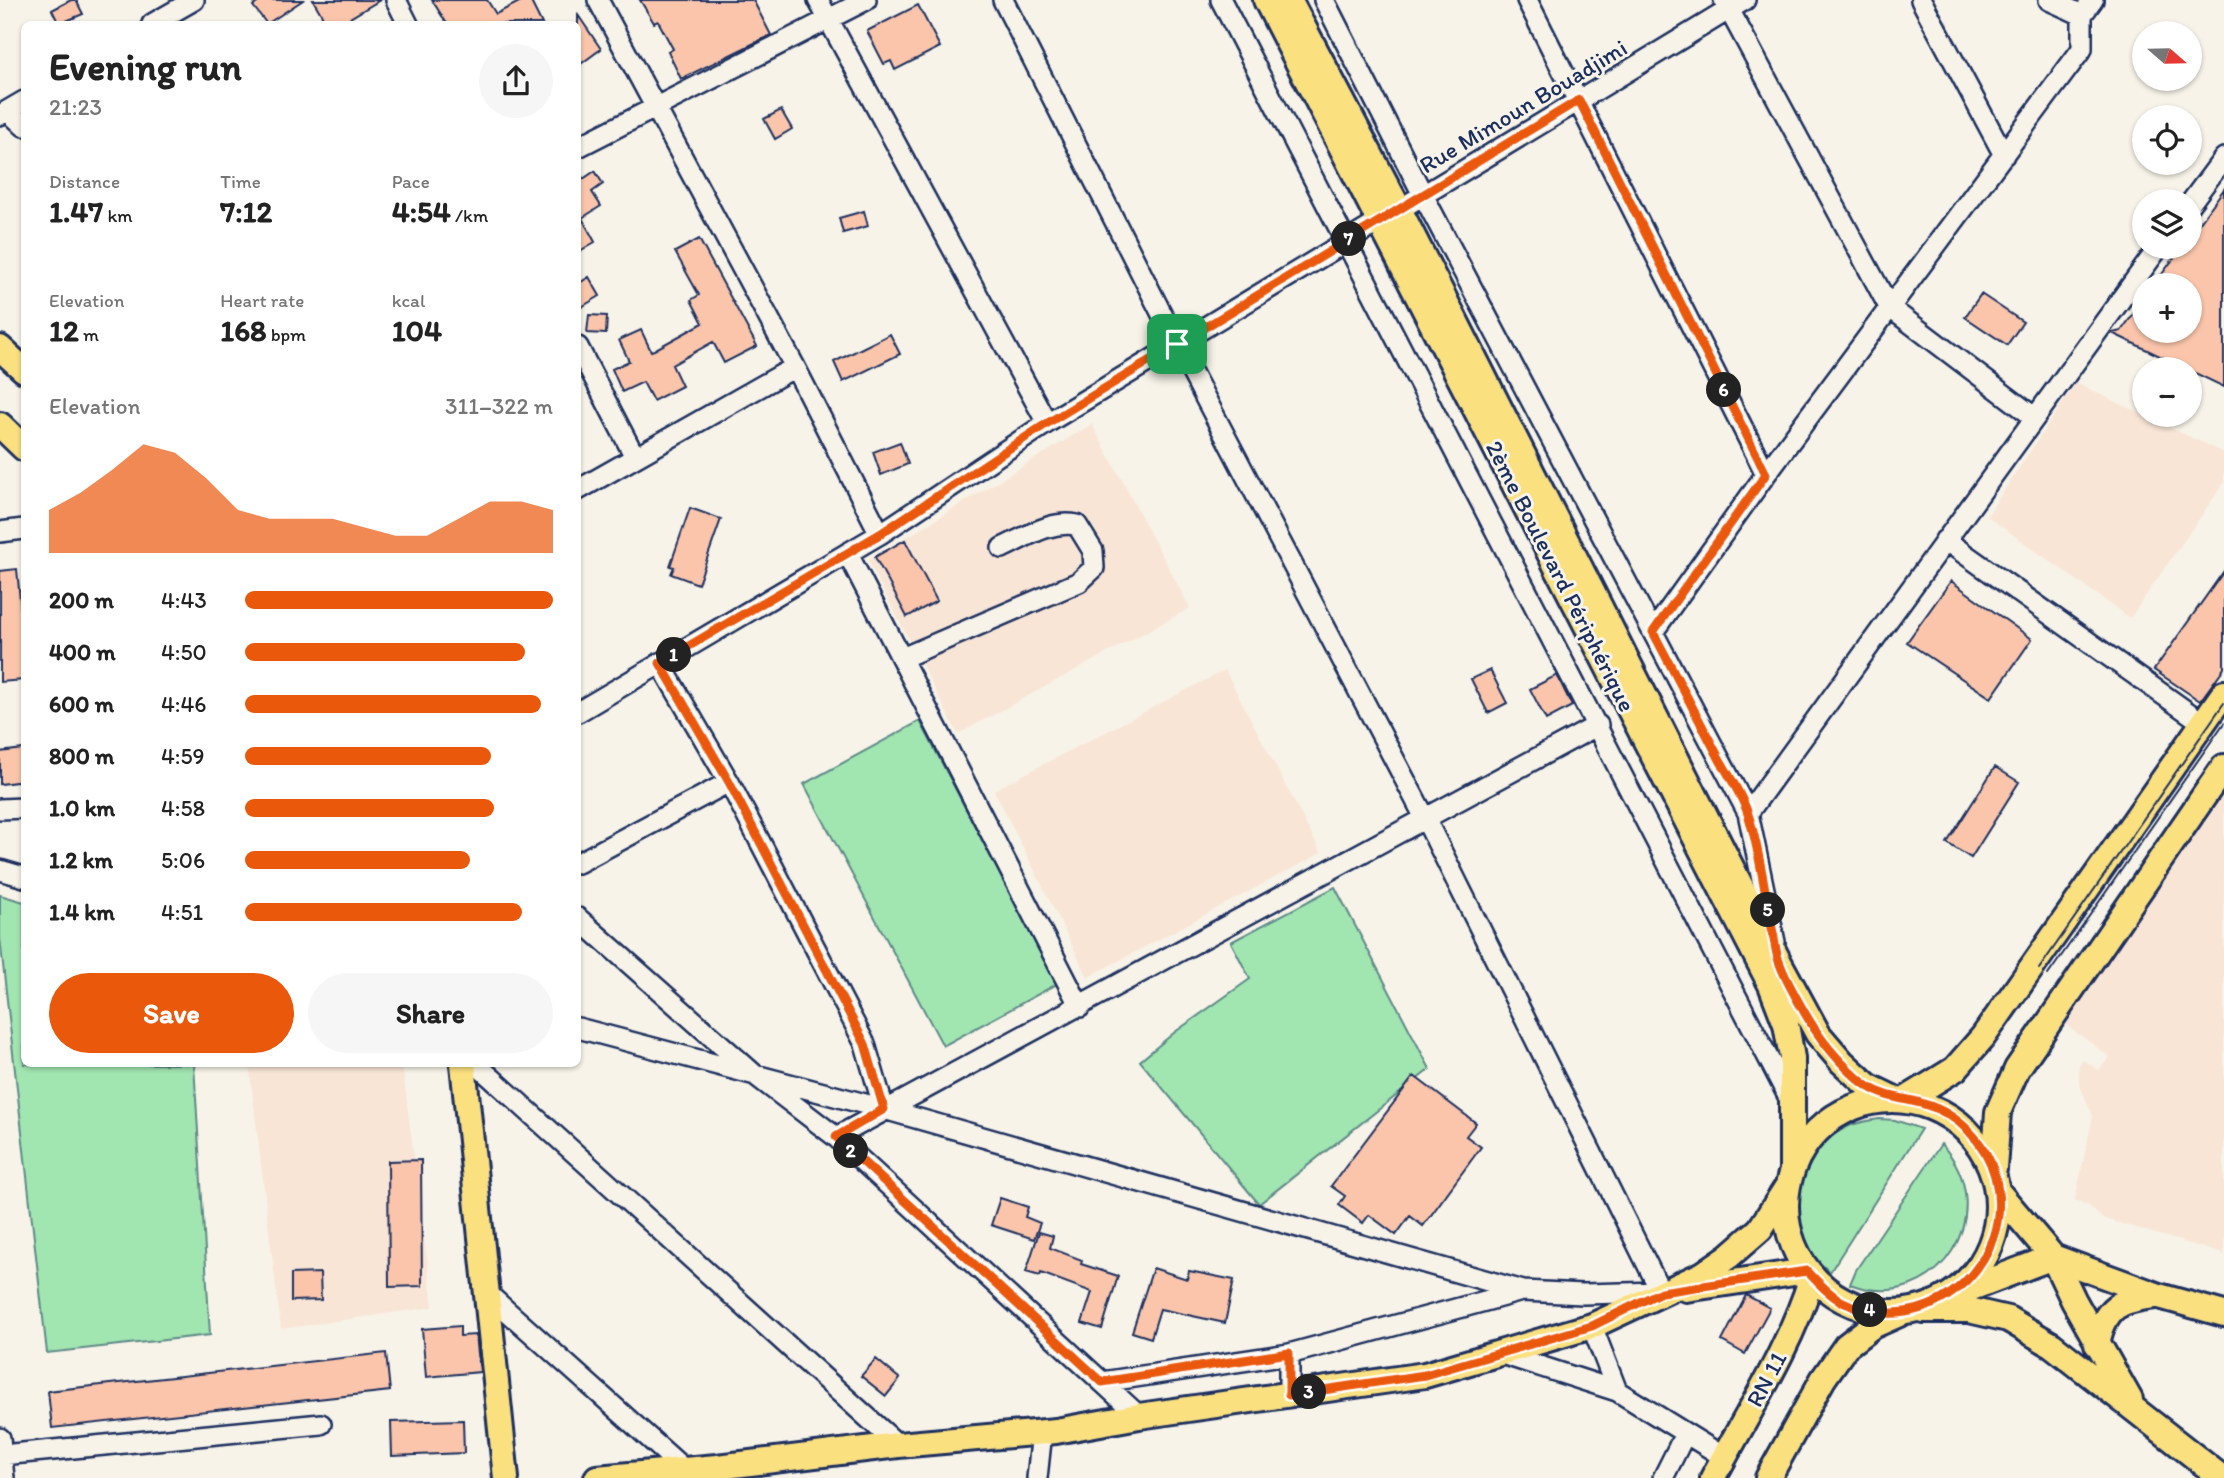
<!DOCTYPE html>
<meta charset="utf-8">
<style>
body{margin:0;font-family:Itim,sans-serif;background:#f6f6f6;color:#222;height:100vh;display:flex;flex-direction:column;font-size:26px;white-space:nowrap}
*{box-sizing:border-box;margin:0}
p{font-size:23px;color:#767676}
.icon{flex:none;width:38px;height:38px;fill:none;stroke:currentColor;stroke-width:2;stroke-linecap:round;stroke-linejoin:round}
.map{position:relative;flex:1;overflow:hidden}
.side{position:absolute;left:21px;top:21px;width:560px;height:1046px;display:flex;flex-direction:column;background:#fff;border-radius:10px;box-shadow:0 2px 5px #0004}
.side>*{flex:none}
.needle{width:46px;rotate:110deg}
.tools{position:absolute;left:2132px;top:21px;display:grid;gap:14px}
.tools a{display:grid;place-items:center;width:70px;height:70px;border-radius:50%;background:#fff;box-shadow:0 2px 5px #0004;font-size:35px}
.pin{position:absolute;display:grid;place-items:center;width:60px;height:60px;color:#fff;margin:-30px;border-radius:14px;box-shadow:0 4px 10px #0006}
.km{position:absolute;width:35px;height:35px;margin:-18px;border-radius:50%;background:#222;color:#fff;font-size:19px;line-height:35px;text-align:center}
.round{display:grid;place-items:center;flex:none;width:74px;height:74px;border-radius:37px;background:#f6f6f6}
.summary{display:flex;align-items:center;justify-content:space-between;height:119px;padding:0 28px}
h1{font-size:38px;font-weight:800;line-height:52px}
.stats{display:grid;grid-template-columns:repeat(3,1fr);gap:10px;height:119px;padding:7px 28px}
.stats div{display:grid;align-content:center}
.stats b{font-size:30px;font-weight:800}
.stats small{font-size:19px;font-weight:400}
.stats p{font-size:19px}
.chart{height:196px;padding:14px 28px}
.chart p{display:flex;justify-content:space-between}
.chart svg{width:100%;height:126px;margin-top:7px;fill:#ea580c;opacity:.7}
.action{display:flex;gap:14px;margin-top:auto;padding:14px 28px}
.action a{flex:1;height:80px;border-radius:42px;background:#ea580c;color:#fff;font-size:28px;font-weight:800;line-height:80px;text-align:center}
.action a+a{background:#f6f6f6;color:#222}
ul{padding:0 28px;list-style:none;font-size:23px}
li{display:grid;grid-template-columns:112px 84px 1fr;align-items:center;height:52px}
li i{height:18px;border-radius:9px;background:#ea580c}
.map>svg:first-child{display:block}
.built{fill:#f8e5d6}
.green{fill:#a1e5b1;stroke:#5e8a88;stroke-width:2}
.building{fill:#fac5ab;stroke:#1b2f5e;stroke-width:2}
.lines{fill:none;stroke-linecap:round;stroke-linejoin:round}
.minor-casing{stroke:#1b2f5e;stroke-width:24}
.major-casing{stroke:#1b2f5e;stroke-width:30}
.minor{stroke:#f7f3e8;stroke-width:19}
.major{stroke:#fbe080;stroke-width:24}
.tram{stroke:#1b2f5e;stroke-width:2}
.route-casing{stroke:#fff;stroke-width:14}
.route{stroke:#ea580c;stroke-width:9}
.labels{text-anchor:middle;dominant-baseline:central;stroke-width:6;stroke-linejoin:round;paint-order:stroke}
.street-label{font-size:24px;fill:#1b2f5e;stroke:#f7f3e8}
</style>
<div class="map">
<svg width="2224" height="1478" viewBox="0 0 2224 1478">
<rect width="100%" height="100%" fill="#f7f3e8"/>
<filter id="ink" filterUnits="userSpaceOnUse"><feTurbulence type="fractalNoise" baseFrequency=".0143" numOctaves="2"/><feDisplacementMap in="SourceGraphic" scale="14" xChannelSelector="R" yChannelSelector="G"/><feConvolveMatrix kernelMatrix="1 2 1 2 8 2 1 2 1" color-interpolation-filters="sRGB"/></filter>
<g filter="url(#ink)">
<path class="built" d="M2076,383L2224,453V483L2130,618L1987,516Z
M1092,424L1190,608L958,734L868,561Z
M1225,670L1321,853L1088,977L994,790Z
M2224,786V1254L2102,1218L2089,1206L2075,1200L2093,1116L2079,1083V1064L2083,1060L2099,1070L2110,1057L2059,1020Z
M249,1064H402L433,1307L281,1329Z"/>
<path class="green" d="M920,721L1057,984L943,1046L804,784Z
M1335,887L1430,1069L1259,1204L1140,1061L1175,1032L1250,979L1231,942Z
M0,895L24,902V1064H194L210,1335L47,1353L0,938Z
M1879,1119L1895,1120L1921,1129L1830,1272C1780,1233 1790,1153 1847,1127C1857,1122 1868,1121 1879,1119Z
M1941,1144C2004,1211 1937,1317 1850,1284L1856,1270Z"/>
<path class="building" d="M71,0H76L83,14L59,24L52,10Z
M262,0H303L267,24L253,6Z
M313,0H380L350,18L353,24H327Z
M432,0H487L496,14L523,0H530L542,24H447Z
M640,0H753L771,35L681,79L668,52L673,49L658,21L654,23Z
M918,5L940,47L895,70L891,61L884,64L867,31Z
M578,15L601,49L578,66Z
M781,110L792,129L775,139L764,119Z
M578,169L583,179L595,171L603,184L592,192L601,206L582,218L595,242L578,252Z
M2224,189V387L2112,333L2121,331L2144,299V331H2189V285H2154L2182,247H2189V237Z
M864,211L868,226L843,233L839,218Z
M699,239L757,346L724,363L713,342L672,365L682,386L653,401L643,382L622,392L612,369L629,361L619,340L641,330L651,351L654,350L703,323L691,300L699,295L675,252Z
M589,277L600,296L578,309V284Z
M1981,294L2023,322L2007,345L1965,317Z
M589,315L607,316L606,334L587,333Z
M890,334L900,354L843,382L834,362Z
M900,442L908,464L881,475L873,452Z
M690,508L721,519L698,584L671,574L674,567L670,566Z
M905,540L937,601L907,617L875,557Z
M17,569L24,641V680L0,682V571Z
M2224,571V668L2200,701L2154,670Z
M1951,581L2032,639L1991,698L1907,642Z
M1490,670L1507,703L1488,713L1471,679Z
M1557,675L1572,706L1546,720L1530,689Z
M24,749V781L0,784V752Z
M1995,767L2019,782L1971,858L1947,843Z
M1414,1076L1476,1123L1466,1136L1481,1147L1423,1226L1410,1216L1396,1235L1369,1215L1363,1223L1339,1205L1345,1196L1331,1186Z
M421,1160L422,1286L389,1287L388,1161Z
M1000,1198L1028,1207L1025,1217L1040,1223L1034,1239L991,1225Z
M1039,1232L1053,1236L1050,1248L1082,1260L1081,1264L1118,1276L1102,1329L1082,1323L1092,1292L1041,1273L1040,1276L1026,1272Z
M1153,1268L1187,1279L1189,1271L1234,1280L1225,1323L1160,1309L1151,1338L1132,1332Z
M320,1273L321,1300L291,1301V1274Z
M1746,1295L1770,1308L1745,1354L1722,1341Z
M460,1326V1336L476,1335L480,1372L426,1377L422,1329Z
M386,1353L390,1391L52,1428L48,1391Z
M876,1359L900,1379L886,1396L861,1376Z
M463,1420L464,1453L392,1456L391,1422Z"/>
<g class="lines">
<g class="minor-casing">
<path id="minor" d="M396,0L408,24
M598,0L795,367L880,534
M818,0L1047,423
M1221,0L1791,1102
M1324,0L1423,195L1748,813L1775,942
M1527,0L1766,474
M1724,0L1889,307L2034,417
M1921,0L2004,155
M2049,0L2082,15
M2082,15L2093,0
M152,24L194,0
M8,111L24,126
M0,115L24,101
M578,147L866,0
M2189,205L2224,158
M578,347L635,457
M578,490L795,367
M0,532L24,529
M1945,540L2203,723
M848,554L1080,1007
M1653,632L1766,474L2082,49V15
M902,658L1079,582L1094,568L1093,551L1077,525C1050,520 1026,537 1002,548
M660,663L729,782L865,1044L884,1109
M578,712L880,534L1047,423L1745,0
M0,809L24,808
M1748,813L2159,247
M578,863L729,782
M0,870L24,877
M578,918L755,1075L836,1137L1139,1416
M578,1028L884,1109L1523,1291L1583,1294L1661,1292L1425,818L1177,344L1003,0
M476,1064L898,1445
M836,1137L1598,725
M488,1294L686,1471
M1499,1353L1617,1391L1592,1326
M1102,1382L1289,1354
M1617,1391L1724,1457
M1289,1395V1354L1522,1291
M0,1438L4,1478
M2,1455L321,1424
M1037,1478L1042,1432
M1663,1478L1685,1434"/>
</g>
<g class="major-casing">
<path id="major" d="M1266,0L1771,985L1786,1024L1792,1058V1168
M1289,0L1399,209L1780,964L1818,1034L1842,1062L1868,1086L1895,1099
M0,348L24,370
M0,425L24,448
M463,1064L506,1478
M1786 1206a106 106 0 1 1 212 0a106 106 0 1 1-212 0Z
M1905,1100L1955,1069L1983,1037L2224,693
M1994,1169L1998,1112L2017,1069L2224,767
M1998,1192L2053,1257L2074,1301L2130,1400
M1686,1289L1807,1271
M1961,1292L2053,1257L2159,1296L2224,1314
M1923,1310H1969L2008,1319L2052,1345L2222,1478
M2097,1344C2105,1306 2119,1300 2155,1296
M597,1478L717,1467L898,1445L1056,1431L1139,1416L1425,1375L1592,1326L1703,1274L1729,1256L1760,1229L1787,1187
M1713,1478C1748,1412 1790,1348 1812,1277
M1768,1478L1823,1379L1846,1346L1872,1326L1899,1314"/>
</g>
<use href="#minor" class="minor"/>
<use href="#major" class="major"/>
<path class="tram" d="M2039,969L2224,703
M2048,975L2224,723
M1727,1478L1731,1471"/>
</g>
</g>
<g class="lines" filter="url(#ink)">
<g class="route-casing">
<path id="route" d="M1579,100L1766,474L1653,632C1675,674 1697,716 1719,758C1729,776 1742,795 1748,814C1760,850 1765,896 1773,933C1775,943 1776,955 1780,964C1786,981 1807,1018 1818,1034C1829,1050 1852,1076 1869,1087C1886,1098 1905,1098 1924,1104C1957,1113 1986,1142 1995,1176C2018,1264 1926,1343 1843,1302C1829,1295 1818,1282 1807,1271L1661,1292L1592,1326L1425,1375L1289,1395V1353L1102,1382L836,1137L884,1109L865,1044L729,782L660,663L880,534L1046,424Z"/>
</g>
<use href="#route" class="route"/>
</g>
<g class="labels">
<g class="street-label">
<text transform="translate(1523 106) rotate(-31)">Rue Mimoun Bouadjimi</text>
<text transform="translate(1561 576) rotate(63)">2ème Boulevard Périphérique</text>
<text transform="translate(1766 1379) rotate(-62)">RN 11</text>
</g>
</g>
</svg>
<div class="tools">
<a><svg class="needle" viewBox="-14 -14 28 28"><path d="M0-13l5 13h-10z" fill="#e53935"/><path d="M0 13l5-13h-10z" fill="#767676"/></svg></a>
<a><svg class="icon" aria-label="locate" viewBox="0 0 24 24"><circle cx="12" cy="12" r="6"/><path d="M12 2v4M12 18v4M2 12h4M18 12h4"/></svg></a>
<a><svg class="icon" aria-label="layers" viewBox="0 0 24 24"><path d="M12 4l9 5-9 5-9-5zM3 14l9 5 9-5"/></svg></a>
<a>+</a>
<a>−</a>
</div>
<div class="pin" style="left:1177px;top:344px;background:#1e9e55"><svg class="icon" aria-label="arrive" viewBox="0 0 24 24"><path d="M6 21V4h12l-3 4 3 4H6"/></svg></div>
<b class="km" style="left:674px;top:655px">1</b>
<b class="km" style="left:851px;top:1151px">2</b>
<b class="km" style="left:1309px;top:1392px">3</b>
<b class="km" style="left:1870px;top:1310px">4</b>
<b class="km" style="left:1768px;top:910px">5</b>
<b class="km" style="left:1724px;top:390px">6</b>
<b class="km" style="left:1349px;top:239px">7</b>
<section class="side">
<div class="summary"><div><h1>Evening run</h1><p>21:23</p></div><a class="round"><svg class="icon" aria-label="share" viewBox="0 0 24 24"><path d="M12 15V3M7 8l5-5 5 5M5 13v7h14v-7"/></svg></a></div>
<div class="stats">
<div><p>Distance</p><b>1.47<small> km</small></b></div>
<div><p>Time</p><b>7:12</b></div>
<div><p>Pace</p><b>4:54<small> /km</small></b></div>
</div>
<div class="stats">
<div><p>Elevation</p><b>12<small> m</small></b></div>
<div><p>Heart rate</p><b>168<small> bpm</small></b></div>
<div><p>kcal</p><b>104</b></div>
</div>
<div class="chart"><p><span>Elevation</span>311–322 m</p>
<svg viewBox="0 0 160 44" preserveAspectRatio="none"><path d="M0 44V29L10 23L20 15L30 6L40 9L50 18L60 29L70 32L80 32L90 32L100 35L110 38L120 38L130 32L140 26L150 26L160 29V44z"/></svg>
</div>
<ul>
<li><b>200 m</b>4:43<i style="width:100%"></i></li>
<li><b>400 m</b>4:50<i style="width:91%"></i></li>
<li><b>600 m</b>4:46<i style="width:96%"></i></li>
<li><b>800 m</b>4:59<i style="width:80%"></i></li>
<li><b>1.0 km</b>4:58<i style="width:81%"></i></li>
<li><b>1.2 km</b>5:06<i style="width:73%"></i></li>
<li><b>1.4 km</b>4:51<i style="width:90%"></i></li>
</ul>
<div class="action"><a>Save</a><a>Share</a></div>
</section>
</div>
